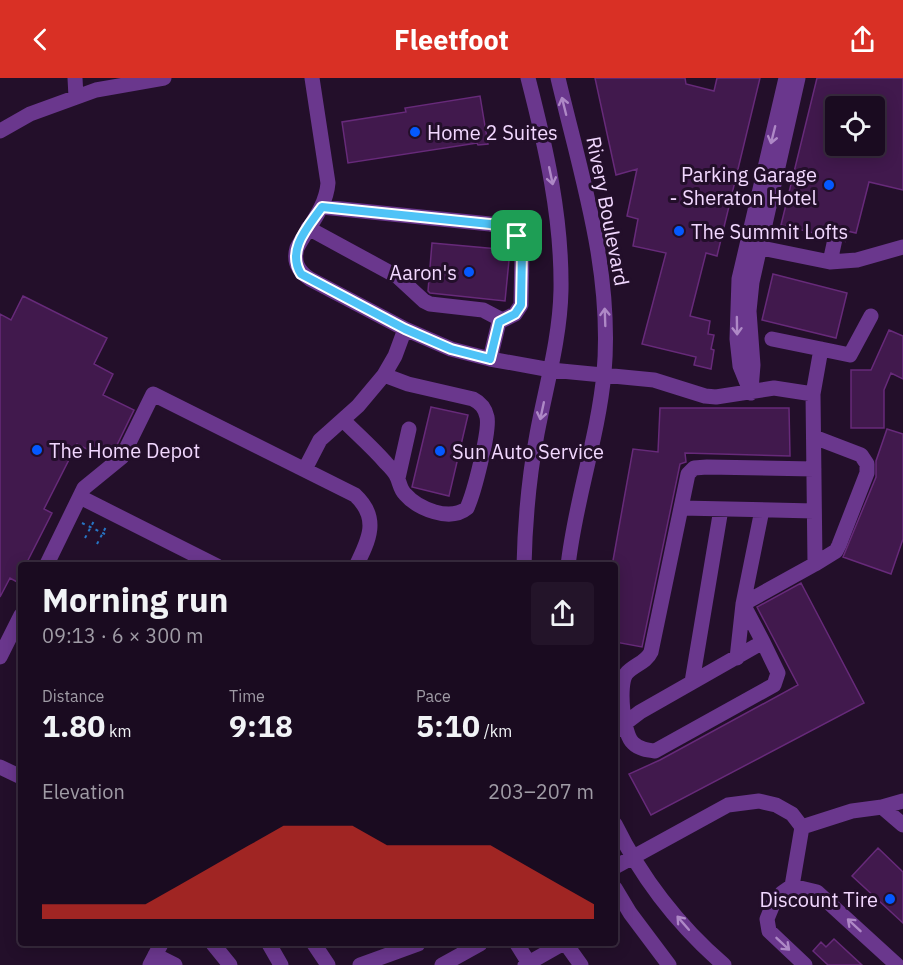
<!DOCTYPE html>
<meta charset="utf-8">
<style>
body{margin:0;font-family:"IBM Plex Sans",sans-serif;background:#231429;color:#f1f3f6;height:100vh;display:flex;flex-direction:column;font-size:22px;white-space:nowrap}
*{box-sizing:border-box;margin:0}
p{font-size:20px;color:#9f9ba5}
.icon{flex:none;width:33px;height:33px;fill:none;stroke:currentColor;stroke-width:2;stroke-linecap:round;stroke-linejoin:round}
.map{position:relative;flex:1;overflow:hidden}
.details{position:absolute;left:18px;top:484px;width:600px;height:384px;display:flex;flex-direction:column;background:#1a0b20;border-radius:6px;box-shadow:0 3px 15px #0003,0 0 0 2px #382b3e}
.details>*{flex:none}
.buttons{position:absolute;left:825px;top:18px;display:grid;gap:12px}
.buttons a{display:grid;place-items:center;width:60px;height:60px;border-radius:6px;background:#1a0b20;box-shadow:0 3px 15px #0003,0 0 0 2px #382b3e;font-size:30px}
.pin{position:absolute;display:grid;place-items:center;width:51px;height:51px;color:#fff;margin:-26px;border-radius:12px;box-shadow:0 3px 9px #0006}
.round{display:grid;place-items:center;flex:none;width:63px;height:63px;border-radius:6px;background:#231429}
.summary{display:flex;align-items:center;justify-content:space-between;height:102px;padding:0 24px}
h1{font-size:33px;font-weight:700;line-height:45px}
.figures{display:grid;grid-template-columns:repeat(3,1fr);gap:9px;height:102px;padding:6px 24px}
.figures div{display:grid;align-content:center}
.figures b{font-size:30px;font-weight:700}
.figures small{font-size:16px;font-weight:400}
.figures p{font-size:16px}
.chart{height:168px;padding:12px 24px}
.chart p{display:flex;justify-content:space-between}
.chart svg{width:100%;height:108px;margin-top:6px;fill:#d93025;opacity:.7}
header{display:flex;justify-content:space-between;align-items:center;height:78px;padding:0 24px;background:#d93025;color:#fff;font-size:27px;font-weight:700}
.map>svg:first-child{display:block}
.building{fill:#41194d;stroke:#672a7a;stroke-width:1.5;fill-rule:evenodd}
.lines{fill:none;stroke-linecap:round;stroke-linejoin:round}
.path{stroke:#2775c4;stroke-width:2;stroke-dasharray:3 4.5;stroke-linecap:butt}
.minor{stroke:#6a378d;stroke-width:15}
.oneway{stroke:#ae88c6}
.route-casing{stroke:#fff;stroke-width:12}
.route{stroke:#4fc3f7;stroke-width:8}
.poi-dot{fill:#0459ff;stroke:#230f2a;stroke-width:2}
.labels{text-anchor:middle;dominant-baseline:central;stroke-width:6;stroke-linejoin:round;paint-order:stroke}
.poi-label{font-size:20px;fill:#f2d8ff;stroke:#230f2a;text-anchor:start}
.street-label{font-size:20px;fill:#f2d8ff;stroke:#230f2a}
</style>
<header><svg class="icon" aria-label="back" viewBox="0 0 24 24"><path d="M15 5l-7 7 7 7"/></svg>Fleetfoot<svg class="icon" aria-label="share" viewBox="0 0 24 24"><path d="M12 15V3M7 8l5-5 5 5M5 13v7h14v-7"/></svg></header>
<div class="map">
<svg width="903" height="887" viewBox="0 0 903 887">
<rect width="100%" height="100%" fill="#230f2a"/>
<path class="building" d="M595,0H685L686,6L714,13L717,0H760L717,178L706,175L690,238L710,243L708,256L714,257L711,271L714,272L711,291L694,287L696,279L642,266L666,175L633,168L638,141L627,138L637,91L616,97Z
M817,0H903V112L869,104L856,155L847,153L845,162L842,154L838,152H831L826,158L781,147ZM836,28H874V68H836Z
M480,18L488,66L478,67L477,65L348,85L342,44L406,34L405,30Z
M432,165L510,172L505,223L430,215L428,213Z
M773,196L847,215L836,260L762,242Z
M23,218L107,260L94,286L113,296L103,317L134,332L114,373L105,380L77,366L44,431L52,435L25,488H21V496L17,504L10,500L0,519V236L11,242Z
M889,252L903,258V301L891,295L884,312V350H851V292H871Z
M431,329L468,337L449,418L412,409Z
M660,330H789L790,378L685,375L686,384L680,386L642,569L615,564V488H612L633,371L658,374Z
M887,351L903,356V461L891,496L843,479L876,399V383Z
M801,505L864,625L651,737L629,696L660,682L798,607L757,529Z
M878,770L903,794V845L852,798Z
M834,861L862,887H828L813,873L821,864L826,869Z"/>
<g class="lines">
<path class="path" d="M82,445L109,458
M85,460L95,441
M97,466L107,447"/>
<path class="minor" d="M75,0L76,19
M312,0L328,105C326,130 308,149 297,170C293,184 298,193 310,201L405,251L451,271L490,281L551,292L654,302L705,318L716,319L774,310L813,316L815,486L743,526L763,564L640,634L615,653
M558,0C581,97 613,194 604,295C598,360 575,423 568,488
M0,53L30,36L96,12L164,0
M322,129L490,146C507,149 519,154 522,173L521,227L515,236L499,244L490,281
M308,150L398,199L424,223L430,226L483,232L502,242
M752,168L830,184L857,182L903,169
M830,184L835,161
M772,261L821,271
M751,312L753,287L749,233L752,204L798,0
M751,315L740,288L737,261L739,201L786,0
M813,316L821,271L850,277L871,238
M343,342C357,356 373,370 386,385C390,389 395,394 397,399C400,405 400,411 405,416C418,431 450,444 467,430C474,415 490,353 487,339C485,330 481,325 473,321L408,306L384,297
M814,359L861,377L867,386V395L839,467L836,473L815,486
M305,391L320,362L358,328L384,297L395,278L405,251
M398,400L409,351
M80,419L217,488
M681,430L814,433
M46,488L84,410L122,379L153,316L355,417C380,440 369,462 356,488
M524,488C525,443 529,399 537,356C546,308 560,261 561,212C562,139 546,70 528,0
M763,564L778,595L774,607L655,673C647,672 639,671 633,665C623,656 618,607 626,596C633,587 646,585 651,574L688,396L694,390L707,389L814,391
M0,579L21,537
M737,580L743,526L762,432
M692,604L721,431
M0,689L21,699
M882,729L903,723
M615,746C641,799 679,848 724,887
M802,749L852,733L882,729L903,747
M615,789L728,727L759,723L776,727L792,736L802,749L792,808
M615,810L630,835L669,887
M213,866L230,887
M269,866L281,887
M314,866L328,887
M517,866L530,887
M566,866L581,887
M155,877L175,887
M150,887L161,866
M360,887L418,866
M442,887L480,866
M525,887L562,866
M805,887L769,853L767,841L774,824L782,815L792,808L817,814L897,887"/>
</g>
<defs><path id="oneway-shaft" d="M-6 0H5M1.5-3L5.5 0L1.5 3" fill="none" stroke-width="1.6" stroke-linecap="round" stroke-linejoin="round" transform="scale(1.5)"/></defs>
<g class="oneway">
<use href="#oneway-shaft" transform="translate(564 28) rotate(-104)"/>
<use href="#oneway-shaft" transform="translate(773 57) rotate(104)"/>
<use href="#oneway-shaft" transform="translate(551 98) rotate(78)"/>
<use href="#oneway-shaft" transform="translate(605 239) rotate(-92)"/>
<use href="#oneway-shaft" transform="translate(737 248) rotate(89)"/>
<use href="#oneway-shaft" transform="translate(542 333) rotate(102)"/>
<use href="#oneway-shaft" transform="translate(683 845) rotate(-131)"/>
<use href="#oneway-shaft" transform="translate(854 847) rotate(-137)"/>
<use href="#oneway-shaft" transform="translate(783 866) rotate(43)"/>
</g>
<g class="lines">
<g class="route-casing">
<path id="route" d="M322,129L490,146C507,149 519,154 522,173L521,227L515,236L499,244L490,281L451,271L405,251L301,196C286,172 308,149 322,129Z"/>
</g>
<use href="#route" class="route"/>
</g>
<g class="poi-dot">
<circle cx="415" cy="54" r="6"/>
<circle cx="829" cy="107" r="6"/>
<circle cx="679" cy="153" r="6"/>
<circle cx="469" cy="194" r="6"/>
<circle cx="37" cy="372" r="6"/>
<circle cx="440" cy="373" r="6"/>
<circle cx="890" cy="821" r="6"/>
</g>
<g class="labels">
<g class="poi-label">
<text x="427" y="54">Home 2 Suites</text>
<text x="817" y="96" text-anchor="end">Parking Garage<tspan x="817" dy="23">- Sheraton Hotel</tspan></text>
<text x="691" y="153">The Summit Lofts</text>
<text x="457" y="194" text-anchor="end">Aaron's</text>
<text x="49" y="372">The Home Depot</text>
<text x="452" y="373">Sun Auto Service</text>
<text x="878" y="821" text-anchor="end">Discount Tire</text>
</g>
<g class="street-label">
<text transform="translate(608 133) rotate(79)">Rivery Boulevard</text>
</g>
</g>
</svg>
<div class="buttons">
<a><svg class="icon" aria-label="locate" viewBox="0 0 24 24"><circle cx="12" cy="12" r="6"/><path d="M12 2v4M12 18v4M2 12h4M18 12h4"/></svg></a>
</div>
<div class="pin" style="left:517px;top:158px;background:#1e9e55"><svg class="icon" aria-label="arrive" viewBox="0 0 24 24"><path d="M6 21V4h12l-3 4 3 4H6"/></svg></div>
<section class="details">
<div class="summary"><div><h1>Morning run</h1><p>09:13 · 6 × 300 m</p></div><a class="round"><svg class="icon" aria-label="share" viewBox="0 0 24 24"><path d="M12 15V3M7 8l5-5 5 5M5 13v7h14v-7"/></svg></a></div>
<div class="figures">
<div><p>Distance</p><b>1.80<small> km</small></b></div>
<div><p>Time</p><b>9:18</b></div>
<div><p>Pace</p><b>5:10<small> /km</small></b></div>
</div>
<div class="chart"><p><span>Elevation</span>203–207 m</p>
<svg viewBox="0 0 160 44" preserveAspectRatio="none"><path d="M0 44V38L10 38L20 38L30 38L40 30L50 22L60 14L70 6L80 6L90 6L100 14L110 14L120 14L130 14L140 22L150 30L160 38V44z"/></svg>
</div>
</section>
</div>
